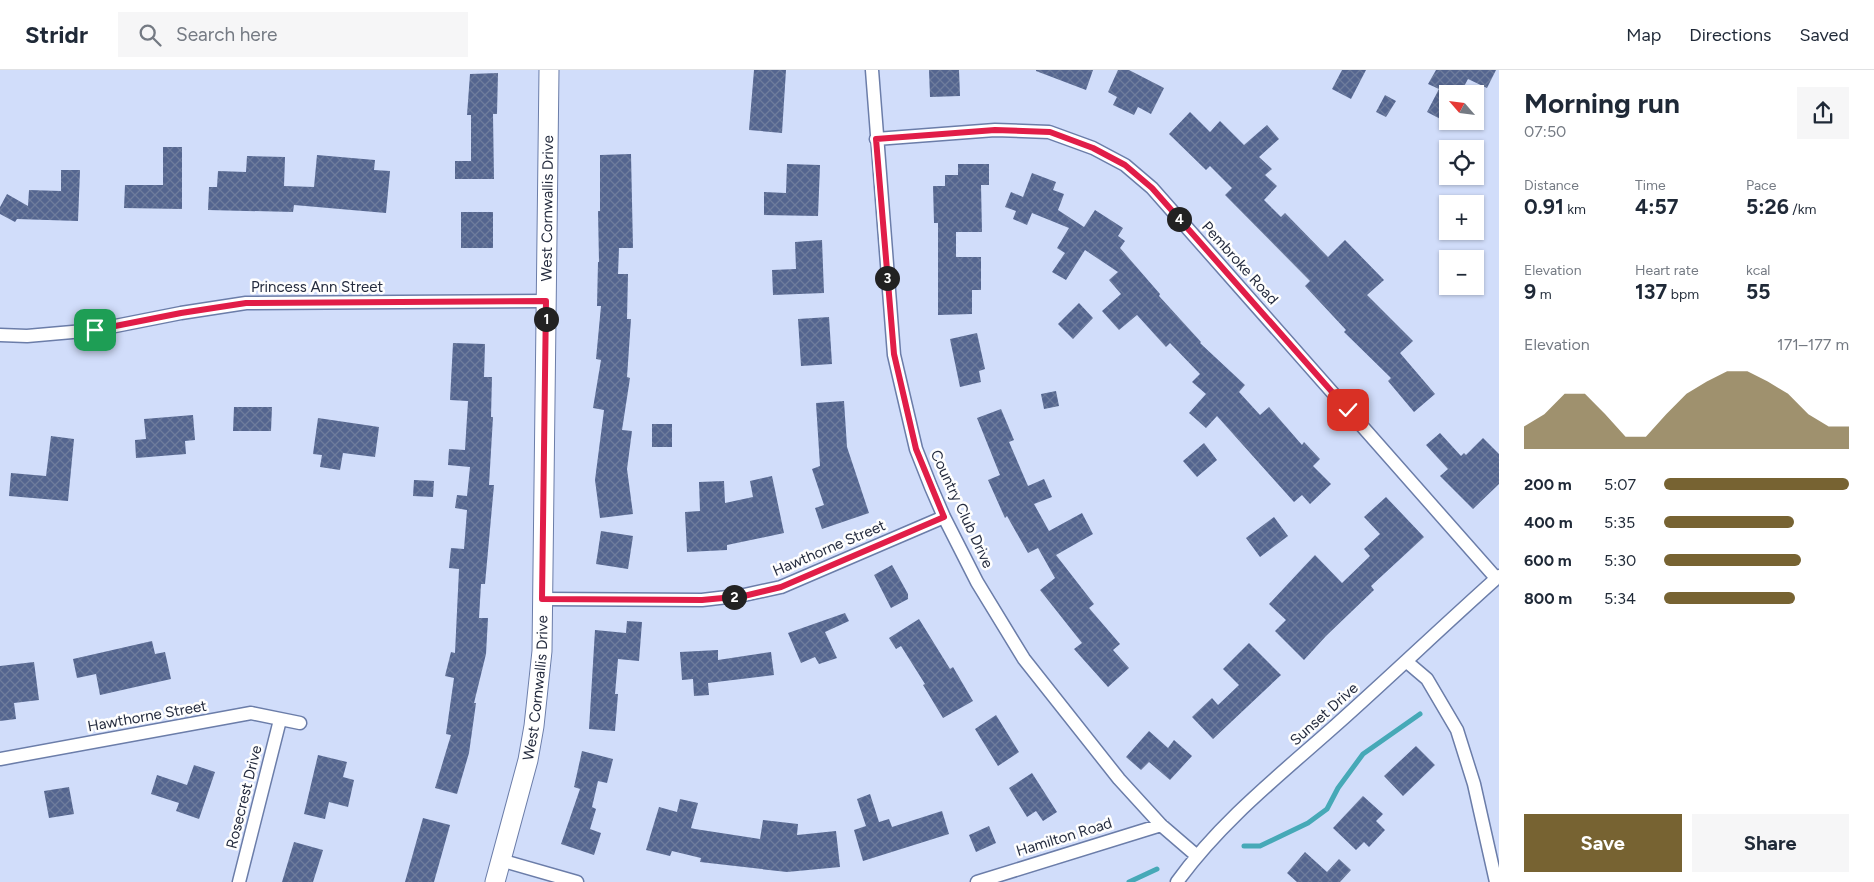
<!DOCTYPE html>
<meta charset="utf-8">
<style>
body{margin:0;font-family:Figtree,sans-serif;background:#f6f6f7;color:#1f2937;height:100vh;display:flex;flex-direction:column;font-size:19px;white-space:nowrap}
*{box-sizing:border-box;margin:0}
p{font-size:16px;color:#747a83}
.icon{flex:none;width:28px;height:28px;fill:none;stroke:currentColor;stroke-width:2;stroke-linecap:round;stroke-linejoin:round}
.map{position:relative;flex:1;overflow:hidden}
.sheet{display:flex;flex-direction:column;background:#fff;width:375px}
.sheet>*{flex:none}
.needle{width:32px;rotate:298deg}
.buttons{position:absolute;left:1439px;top:15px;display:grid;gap:10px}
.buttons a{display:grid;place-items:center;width:45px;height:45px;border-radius:0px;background:#fff;box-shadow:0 1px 4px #0004;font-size:25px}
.pin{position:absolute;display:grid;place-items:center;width:42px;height:42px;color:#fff;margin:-21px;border-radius:10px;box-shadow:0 2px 8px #0006}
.km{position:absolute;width:25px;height:25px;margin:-12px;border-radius:50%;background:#222;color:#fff;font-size:14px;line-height:25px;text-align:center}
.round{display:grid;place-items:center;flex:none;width:52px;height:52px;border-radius:0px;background:#f6f6f7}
.head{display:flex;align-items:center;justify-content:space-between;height:85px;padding:0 25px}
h1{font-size:28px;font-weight:700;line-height:38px}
.metrics{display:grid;grid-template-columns:repeat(3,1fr);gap:8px;height:85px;padding:5px 25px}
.metrics div{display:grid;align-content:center}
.metrics b{font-size:21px;font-weight:700}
.metrics small{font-size:14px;font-weight:400}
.metrics p{font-size:14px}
.chart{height:140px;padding:10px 25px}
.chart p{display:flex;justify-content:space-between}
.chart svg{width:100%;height:90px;margin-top:5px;fill:#776332;opacity:.7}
.primary-button{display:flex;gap:10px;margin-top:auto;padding:10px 25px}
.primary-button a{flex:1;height:58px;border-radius:0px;background:#776332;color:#fff;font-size:20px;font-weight:700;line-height:58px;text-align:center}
.primary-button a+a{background:#f6f6f7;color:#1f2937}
ul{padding:0 25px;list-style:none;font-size:16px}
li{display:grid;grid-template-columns:80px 60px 1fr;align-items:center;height:38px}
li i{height:12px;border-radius:6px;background:#776332}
header{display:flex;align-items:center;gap:30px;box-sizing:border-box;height:70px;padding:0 25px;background:#fff;border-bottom:1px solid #e0e1e3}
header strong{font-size:24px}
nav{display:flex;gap:28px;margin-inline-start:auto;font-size:18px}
.search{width:350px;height:45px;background:#f6f6f7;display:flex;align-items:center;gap:12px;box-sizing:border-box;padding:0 18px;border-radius:0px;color:#747a83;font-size:19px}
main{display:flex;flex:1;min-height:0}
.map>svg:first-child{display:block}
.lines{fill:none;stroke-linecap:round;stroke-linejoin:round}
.stream{stroke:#46a9b7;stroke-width:5}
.building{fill:url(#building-cross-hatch)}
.street-casing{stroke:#6b7da9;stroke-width:15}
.secondary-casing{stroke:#6b7da9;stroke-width:21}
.street{stroke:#fff;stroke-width:12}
.secondary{stroke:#fff;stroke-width:19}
.route-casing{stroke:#fff;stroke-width:10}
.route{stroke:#e11d48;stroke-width:6}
.labels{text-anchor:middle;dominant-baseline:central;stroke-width:5;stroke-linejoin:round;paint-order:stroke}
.street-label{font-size:15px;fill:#252c3f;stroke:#fefefe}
</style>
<header>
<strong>Stridr</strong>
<div class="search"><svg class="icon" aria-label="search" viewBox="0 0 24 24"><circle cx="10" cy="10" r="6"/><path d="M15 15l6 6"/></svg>Search here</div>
<nav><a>Map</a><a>Directions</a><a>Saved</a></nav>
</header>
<main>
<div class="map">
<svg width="1499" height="812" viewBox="0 0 1499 812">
<defs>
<pattern id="building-cross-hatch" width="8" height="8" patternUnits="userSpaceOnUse" patternTransform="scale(1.25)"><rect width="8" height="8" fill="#54658f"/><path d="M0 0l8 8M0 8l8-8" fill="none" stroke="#6e7c9c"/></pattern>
</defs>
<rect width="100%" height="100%" fill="#d1ddfa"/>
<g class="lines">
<path class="stream" d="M1244,776H1260L1308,753L1327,739L1338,718L1363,684L1420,644
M1129,812L1157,799"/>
</g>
<path class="building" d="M754,0H786L782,63L749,60Z
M929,0H959L960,26L930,27Z
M1036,0H1093L1086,20L1036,1Z
M1118,0H1129L1164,18L1151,44L1138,37L1134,45L1113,35L1117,27L1108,22Z
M1342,0H1366L1351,29L1332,19Z
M1436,0H1496L1487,18L1468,9L1460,24H1448V53L1427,42L1439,19L1428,14Z
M498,3L497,44H493L494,109H455V91H471V45H467L470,4Z
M1385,25L1396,31L1386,47L1376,42Z
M1190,42L1210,62L1220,51L1244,75L1267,55L1279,69L1259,87L1272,99L1265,105L1277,116L1264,130L1281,147L1285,143L1328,187L1345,170L1384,210L1367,225L1413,271L1400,283L1435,324L1414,342L1388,311L1391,308L1344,262L1346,260L1305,216L1310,211L1225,125L1232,118L1210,96L1206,100L1169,64Z
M163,77H182V139L124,138L125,115H163Z
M631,84L633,178H619L618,204H628L627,249H631L627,307L630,308L622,360L632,361L627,399L633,444L600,448L595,410L604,340L593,338L601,290L596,289L601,236H597L598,192H599L598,141H600V85Z
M317,85L375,90L374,100L390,101L386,143L294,135L293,142L208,140L209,117H217L218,101L246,102L247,86L285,87L284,116L314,117Z
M787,94L820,95L818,146L764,145V122L786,123Z
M958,94H989V115H981L982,162H956V187H981V220H972V244L938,245V153H934L933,116H945V105H958Z
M61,100H80L78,151L17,149L15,152L0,144V137L7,124L28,136L29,120L61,121Z
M1032,103L1056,112L1053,120L1064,124L1058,140L1084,157L1095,140L1123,158L1118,166L1125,171L1120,178L1160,224L1159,226L1201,272L1200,273L1245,315L1239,322L1260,345L1269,337L1302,375L1304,372L1320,389L1313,396L1331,414L1310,434L1302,425L1294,432L1217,346L1206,358L1189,343L1206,324L1192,312L1200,304L1170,273L1166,277L1137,245L1119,260L1102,241L1121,224L1109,210L1118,202L1085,180L1066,210L1052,202L1065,183L1057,178L1069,158L1032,143L1027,155L1013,149L1016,141L1005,137L1011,122L1023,127Z
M461,142H493V178H461Z
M822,170L824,223L773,225L772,200L796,199L795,172Z
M1079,233L1093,248L1073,269L1058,254Z
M829,247L832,294L801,296L798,249Z
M977,263L985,299L979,301L981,312L960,317L950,269Z
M453,273L485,274L484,307H492L491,347H493L489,415H494L485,514H481L479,548H488L486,584L474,633H476L469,683L457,724L435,718L451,665L446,664L454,608L445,606L451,582L455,583L459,499L449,498L451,478L464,479L467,440L455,438L457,425L467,426L470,397L448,395L449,379L465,380L468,331L450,330Z
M1056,321L1059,336L1044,339L1041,324Z
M844,331L847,377L869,443L822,459L815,438L824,435L812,399L820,396L816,333Z
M234,337H272L271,361H233Z
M1001,339L1014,370L1009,372L1028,416L1044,409L1052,427L1034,434L1049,461L1082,443L1093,464L1056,485L1094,534L1089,538L1120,574L1113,580L1129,598L1108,617L1074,579L1082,573L1040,520L1055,508L1038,478L1028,483L1007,446L1005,448L988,410L1000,405L977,348Z
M193,345L195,370L185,371L186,384L136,388L135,370L146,369L144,349Z
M318,348L379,357L375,387L343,383L340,400L320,397L322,385L313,384Z
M652,354H672V377H652Z
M1440,363L1461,386L1464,383L1466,385L1483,368L1499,384V414L1473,439L1440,406L1448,399L1426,375Z
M51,366L74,369L68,431L9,426L11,403L46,406Z
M1204,373L1217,390L1197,407L1183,391Z
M772,406L784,463L727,475V480L687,482L685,442L700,441L699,412L724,411L725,433L753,427L750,411Z
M414,410L434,411L433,427L413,426Z
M1386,427L1424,467L1371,516L1374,520L1326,566L1304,590L1275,561L1286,550L1269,534L1315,485L1342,513L1370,486L1364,479L1380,464L1364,447Z
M1274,447L1288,466L1260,487L1246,468Z
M601,461L633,466L628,499L596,494Z
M892,495L908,524V529L891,538L874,505Z
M845,543L849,551L825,562L837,588L819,594L815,587L801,593L788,563Z
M919,549L950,599L953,597L973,631L943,648L923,615L925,614L901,576L896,579L889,568Z
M627,551L642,552L639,591L618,589L615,624H618L615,661L589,659L595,560L626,563Z
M152,571L155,584L165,582L171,609L100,625L96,604L77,608L73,589Z
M1249,573L1281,605L1213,669L1192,647L1212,628L1218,635L1239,615L1223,599Z
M718,580V590L771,582L774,605L708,613L709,625L694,626L693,609L682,610L680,582Z
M34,592L39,630L14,633L16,649L0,651V596Z
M996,645L1019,682L998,696L975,659Z
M1149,661L1168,678L1174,670L1192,686L1170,710L1149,692L1141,700L1126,687Z
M1416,676L1435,695L1403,726L1384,706Z
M582,681L613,689L607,713L598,711L592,737L596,739L590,759L601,763L594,785L561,774L580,719L574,717Z
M318,685L347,692L343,707L354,710L348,737L329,732L325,749L304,744Z
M194,695L215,702L199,749L176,741L179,733L151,724L157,705L187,715Z
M1032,703L1057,742L1043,751L1036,741L1027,747L1009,718Z
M69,717L74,744L49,748L44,721Z
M870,724L879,752L889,749L892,757L942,741L949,764L863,791L854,760L866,756L857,729Z
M1363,726L1383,744L1376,751L1385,760L1369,777L1364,772L1356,780L1333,758Z
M680,729L698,733L691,758L695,759L760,769L763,750L798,754L797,765L836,761L840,797L787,802L700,792L701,788L672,781L670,786L646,780L659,737L677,742Z
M423,748L450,755L434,812H405Z
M989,756L996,773L976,782L969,765Z
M294,772L323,780L313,812H282Z
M1305,782L1327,802L1339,789L1351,800L1340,812H1297L1287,803Z"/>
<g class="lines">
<g class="street-casing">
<path id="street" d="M872,0L894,285L916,379L931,417L944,447L977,512L1024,589L1119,709L1161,755L1197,786
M876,69L995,60L1049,62L1093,78L1125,95L1152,118L1496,508
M0,265L27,266L95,260L181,243L246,233L546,231
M543,529L702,530L744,525L781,517L944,447
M1407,592L1427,609L1457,660L1474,714L1496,812
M0,689L251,643L300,653
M500,790L577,812
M239,812L280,650
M977,812L1161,755
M1177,812C1221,751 1281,704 1336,655C1391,606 1444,555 1499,506"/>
</g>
<g class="secondary-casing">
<g id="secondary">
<path id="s1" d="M495,812L528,690L534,656L542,581L549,0"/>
</g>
</g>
<use href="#street" class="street"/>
<use href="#secondary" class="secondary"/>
</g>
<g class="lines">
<g class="route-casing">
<path id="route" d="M95,260L181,243L246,233L546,231L542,529L702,530L744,526L781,517L944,447L916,379L894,284L876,69L995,60L1050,62L1093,78L1125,95L1152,118L1348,340"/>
</g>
<use href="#route" class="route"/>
</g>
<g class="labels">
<g class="street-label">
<text stroke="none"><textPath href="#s1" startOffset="679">West Cornwallis Drive</textPath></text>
<text transform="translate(1240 193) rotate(48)">Pembroke Road</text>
<text x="317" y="217">Princess Ann Street</text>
<text transform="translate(962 439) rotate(65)">Country Club Drive</text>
<text transform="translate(829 478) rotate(-23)">Hawthorne Street</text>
<text stroke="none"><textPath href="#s1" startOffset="199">West Cornwallis Drive</textPath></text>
<text transform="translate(1324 644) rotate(-42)">Sunset Drive</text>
<text transform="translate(147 646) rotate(-10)">Hawthorne Street</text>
<text transform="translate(244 727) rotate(-76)">Rosecrest Drive</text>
<text transform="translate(1064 767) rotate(-17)">Hamilton Road</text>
</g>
</g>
</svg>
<div class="buttons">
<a><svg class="needle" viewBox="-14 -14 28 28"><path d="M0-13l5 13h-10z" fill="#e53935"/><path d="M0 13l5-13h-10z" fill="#747a83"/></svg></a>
<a><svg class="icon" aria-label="locate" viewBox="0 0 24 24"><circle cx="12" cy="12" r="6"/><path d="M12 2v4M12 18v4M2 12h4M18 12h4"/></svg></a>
<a>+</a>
<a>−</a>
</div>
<div class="pin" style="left:95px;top:260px;background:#1e9e55"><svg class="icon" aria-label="arrive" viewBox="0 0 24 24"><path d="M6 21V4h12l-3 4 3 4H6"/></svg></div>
<div class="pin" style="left:1348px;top:340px;background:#d93025"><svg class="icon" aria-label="check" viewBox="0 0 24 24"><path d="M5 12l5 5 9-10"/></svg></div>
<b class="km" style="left:546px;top:249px">1</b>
<b class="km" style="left:734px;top:527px">2</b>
<b class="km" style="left:887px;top:208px">3</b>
<b class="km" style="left:1179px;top:149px">4</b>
</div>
<section class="sheet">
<div class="head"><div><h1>Morning run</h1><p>07:50</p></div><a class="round"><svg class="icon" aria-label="share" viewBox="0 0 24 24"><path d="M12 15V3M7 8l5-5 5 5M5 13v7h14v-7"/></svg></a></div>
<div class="metrics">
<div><p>Distance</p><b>0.91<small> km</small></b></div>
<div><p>Time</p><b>4:57</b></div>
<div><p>Pace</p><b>5:26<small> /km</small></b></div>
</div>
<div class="metrics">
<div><p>Elevation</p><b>9<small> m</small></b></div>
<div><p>Heart rate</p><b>137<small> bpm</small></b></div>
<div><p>kcal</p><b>55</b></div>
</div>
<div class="chart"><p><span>Elevation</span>171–177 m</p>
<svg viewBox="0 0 160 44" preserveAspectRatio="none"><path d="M0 44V33L10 27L20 17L30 17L40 27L50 38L60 38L70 27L80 17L90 11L100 6L110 6L120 11L130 17L140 27L150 33L160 33V44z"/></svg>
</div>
<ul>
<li><b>200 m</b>5:07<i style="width:100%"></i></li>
<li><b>400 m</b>5:35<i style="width:70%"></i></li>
<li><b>600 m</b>5:30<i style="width:74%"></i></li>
<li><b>800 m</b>5:34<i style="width:71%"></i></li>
</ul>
<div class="primary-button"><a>Save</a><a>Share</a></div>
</section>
</main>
